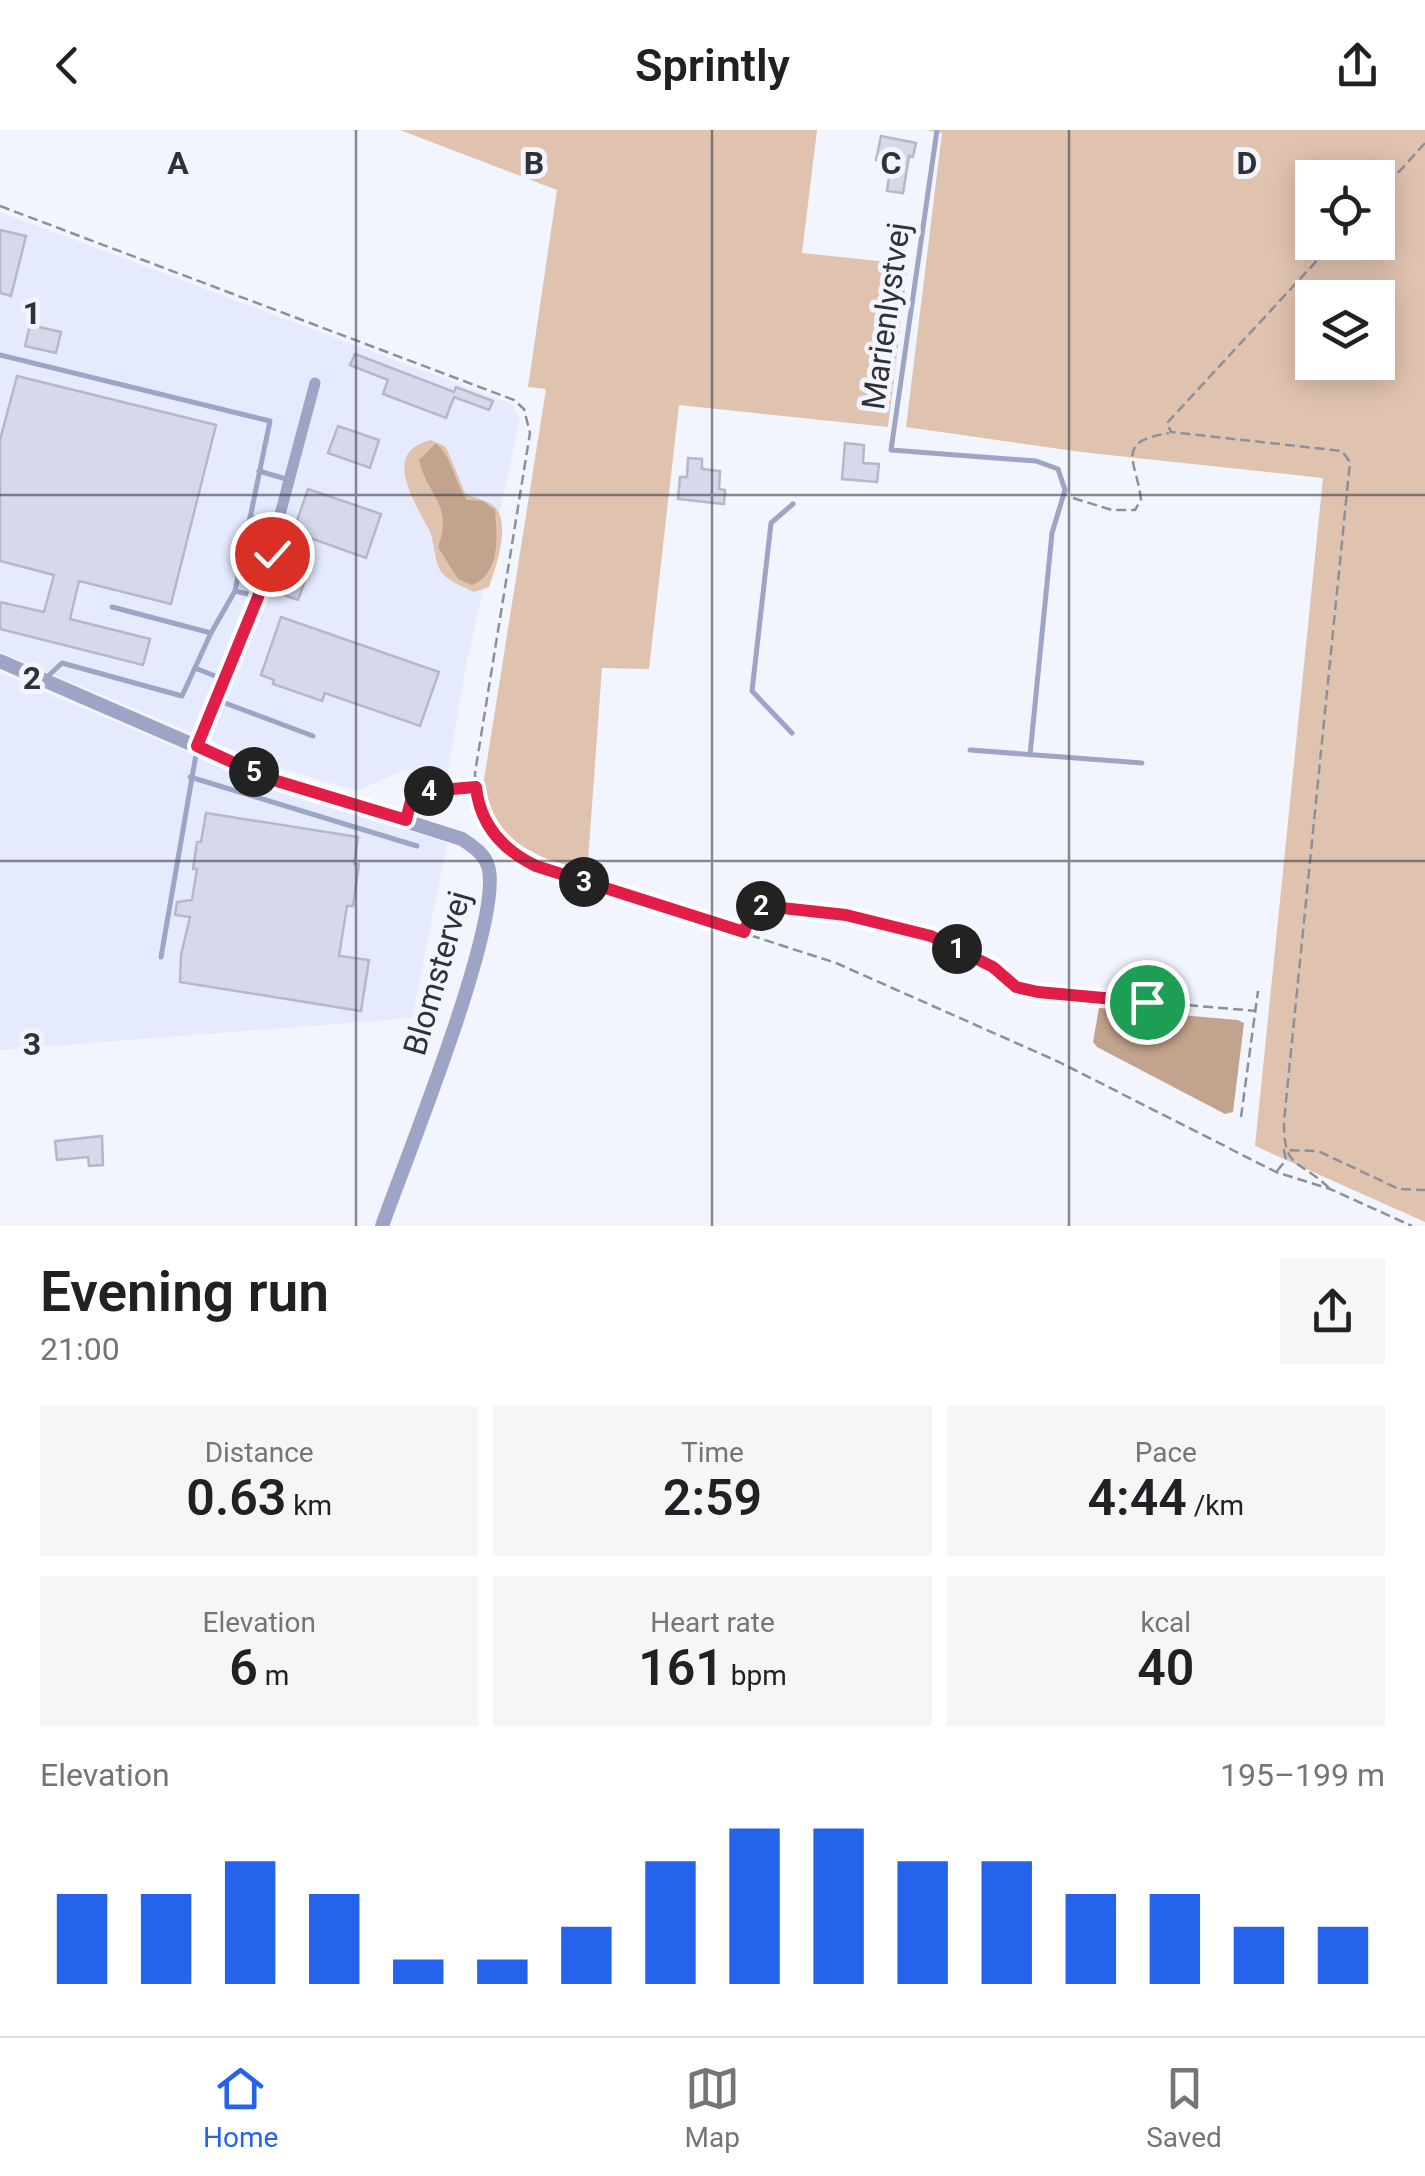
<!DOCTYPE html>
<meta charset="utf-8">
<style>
body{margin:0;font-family:Roboto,sans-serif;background:#f6f6f6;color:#202124;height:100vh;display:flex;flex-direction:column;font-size:38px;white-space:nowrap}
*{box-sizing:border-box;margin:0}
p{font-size:32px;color:#757577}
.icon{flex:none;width:55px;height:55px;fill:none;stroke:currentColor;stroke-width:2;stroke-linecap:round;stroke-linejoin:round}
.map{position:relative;height:1096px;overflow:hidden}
.sheet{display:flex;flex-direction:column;background:#fff;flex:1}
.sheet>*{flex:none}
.buttons{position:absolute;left:1295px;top:30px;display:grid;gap:20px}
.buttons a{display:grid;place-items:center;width:100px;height:100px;border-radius:0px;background:#fff;box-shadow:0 5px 25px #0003;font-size:50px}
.pin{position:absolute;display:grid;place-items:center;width:85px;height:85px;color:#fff;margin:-42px;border:5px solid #fff;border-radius:50%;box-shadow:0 2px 10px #0007}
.km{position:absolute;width:50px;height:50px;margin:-25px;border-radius:50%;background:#222;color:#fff;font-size:28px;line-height:50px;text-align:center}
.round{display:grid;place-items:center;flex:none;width:105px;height:105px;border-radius:0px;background:#f6f6f6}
.summary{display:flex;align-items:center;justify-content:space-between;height:170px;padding:0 40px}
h1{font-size:55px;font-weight:600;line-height:75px}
.metrics{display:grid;grid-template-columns:repeat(3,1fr);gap:15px;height:170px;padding:10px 40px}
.metrics div{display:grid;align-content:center;border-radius:0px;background:#f6f6f6;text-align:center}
.metrics b{font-size:50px;font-weight:600}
.metrics small{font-size:28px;font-weight:400}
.metrics p{font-size:28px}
.chart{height:280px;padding:20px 40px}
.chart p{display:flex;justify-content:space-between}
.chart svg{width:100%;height:180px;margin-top:10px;stroke:#2563eb;stroke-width:6}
header{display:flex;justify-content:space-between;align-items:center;height:130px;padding:0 40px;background:#fff;font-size:45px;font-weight:600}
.tabs{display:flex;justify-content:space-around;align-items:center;height:140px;border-top:2px solid #e0e0e0;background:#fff;font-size:28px;color:#757577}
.tabs a{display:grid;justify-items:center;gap:5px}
.tabs .on{color:#2563eb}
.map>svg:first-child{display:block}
.built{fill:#e5eafd}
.green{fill:#e0c3af;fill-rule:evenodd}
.water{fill:#c2a38d}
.building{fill:#d6d9ea;stroke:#b4b8c8;stroke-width:2.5}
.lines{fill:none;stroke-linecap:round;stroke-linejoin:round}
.path{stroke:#8e9098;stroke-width:2.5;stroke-dasharray:10 5;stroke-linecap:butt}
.service{stroke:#9da4c5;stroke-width:5}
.minor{stroke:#9da4c5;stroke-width:11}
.tertiary{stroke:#9da4c5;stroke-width:14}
.route-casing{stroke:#fff;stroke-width:20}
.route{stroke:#e11d48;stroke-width:12}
.grid{fill:none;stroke:#303238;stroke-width:2.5;stroke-opacity:0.55}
.labels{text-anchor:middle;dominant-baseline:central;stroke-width:10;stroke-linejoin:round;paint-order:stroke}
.street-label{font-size:32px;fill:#303238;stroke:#f2f4fe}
.grid-label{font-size:32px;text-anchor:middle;font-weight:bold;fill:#303238;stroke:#f2f4fe;stroke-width:10;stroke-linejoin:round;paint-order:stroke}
</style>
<header><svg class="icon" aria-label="back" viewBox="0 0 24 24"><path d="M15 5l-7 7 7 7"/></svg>Sprintly<svg class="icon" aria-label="share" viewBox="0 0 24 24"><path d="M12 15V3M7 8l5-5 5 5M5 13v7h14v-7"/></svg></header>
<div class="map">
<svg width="1425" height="1096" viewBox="0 0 1425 1096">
<rect width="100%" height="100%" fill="#f2f4fe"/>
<path class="built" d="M0,82L512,274L520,289L465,541L447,647L429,640H403L357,661L267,634L0,522Z
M0,543L264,655L447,713L412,888L0,920Z"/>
<path class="green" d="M400,0H817L802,123L908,134L888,297L679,275L649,539L602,538L587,744C560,736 507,715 493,689C486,676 485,664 484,650L546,259L528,257L557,60Z
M925,0H1425V1092L1255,1016L1323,348L1081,322L906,297L942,3ZM1312,48H1378V112H1312ZM1312,168H1378V232H1312Z
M431,310L446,317L465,363C474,369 487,369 495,377C511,395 496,437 489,457L474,462C466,458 453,453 446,447C433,436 436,416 430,402C417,375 379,322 431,310Z"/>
<path class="water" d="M436,313C451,325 455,353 467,370L483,371L495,380C497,406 501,443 472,455L458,449L438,417C454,374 427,366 419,330Z
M1099,878L1238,890L1244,893L1233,982L1225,984L1097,917L1093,912Z"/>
<path class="building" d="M881,6L916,13L913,27L909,26L903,63L887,61L891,33L876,30Z
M0,100L26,106L11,166L0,163Z
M30,195L61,202L56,223L25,216Z
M355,224L454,262L456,257L493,271L489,280L454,267L446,288L383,264L388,250L350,235Z
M17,246L216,295L171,474L79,451L70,489L150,509L143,535L0,499V472L44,482L54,445L0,431V310Z
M338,296L379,310L370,338L328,323Z
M845,313L864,315L863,333L879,334L877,352L842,349Z
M688,328L702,329V339L720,341L719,359L725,360L724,374L678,369L680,347H687Z
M308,359L381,384L366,428L293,402Z
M288,433L309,440L298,470L278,463Z
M281,487L439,542L420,596L325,563L322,571L273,554L274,550L261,545Z
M206,683L358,707L354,734H359L353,776H347L339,826L369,830L361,881L180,852L181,825L190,787L175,785L177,772L192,770L197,739H193L197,712H201Z
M102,1006L103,1035L89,1036L88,1027L57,1030L55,1011Z"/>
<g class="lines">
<path class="path" d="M1378,65L1425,13
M0,76L514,270L524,279L530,303L475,643C476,687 496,717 536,736L836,833L1059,932L1276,1042L1330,1059L1412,1096
M1073,368L1112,380H1135L1141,370C1137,331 1113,312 1169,303
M409,679L416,663L474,657
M745,801L755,775L846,785L931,806L993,837L1016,857L1038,862L1256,881
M1241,987L1258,861
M1277,1041L1286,1030L1284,1020L1318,1021L1399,1059L1425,1060
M1329,1058C1297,1027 1284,1041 1284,991L1350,332L1342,321L1171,302L1167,293L1334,112"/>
<path class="service" d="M937,0L891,320L1036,331L1058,339L1065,360L1052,403L1030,625
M0,225L270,291L235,461L211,503L182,566L62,533L46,548
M259,341L286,349
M250,387L276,393
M235,461L256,466
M112,477L211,503
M195,538L225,550
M217,570L313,606
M792,603L752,561L771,393L793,374
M970,620L1142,633
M190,647L417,716
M161,827L197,619"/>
<path class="minor" d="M197,617L258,467L315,253"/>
<path class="tertiary" d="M0,531L267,647L462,709C472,716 484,723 488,736C505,788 404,1033 382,1096"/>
</g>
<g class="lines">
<g class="route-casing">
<path id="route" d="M272,424L258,467L197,616L267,648L406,690L412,667L416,662L476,657C480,695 503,720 536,736L744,802L755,775L846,785L931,806L993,837L1016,857L1038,862L1147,872"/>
</g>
<use href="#route" class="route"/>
</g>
<path class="grid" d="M356,0V1096M712,0V1096M1069,0V1096M0,365H1425M0,731H1425"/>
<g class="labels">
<g class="street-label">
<text transform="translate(886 186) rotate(-82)">Marienlystvej</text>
<text transform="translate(437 843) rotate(-74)">Blomstervej</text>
</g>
</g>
<g class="grid-label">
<text x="178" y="44">A</text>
<text x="534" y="44">B</text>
<text x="891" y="44">C</text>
<text x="1247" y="44">D</text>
<text x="32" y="194">1</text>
<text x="32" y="559">2</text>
<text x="32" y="925">3</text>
</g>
</svg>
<div class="buttons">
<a><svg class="icon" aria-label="locate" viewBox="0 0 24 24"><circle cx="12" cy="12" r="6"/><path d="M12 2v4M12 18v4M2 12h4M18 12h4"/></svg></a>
<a><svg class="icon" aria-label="layers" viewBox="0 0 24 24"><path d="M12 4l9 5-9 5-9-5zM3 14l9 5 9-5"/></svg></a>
</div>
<div class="pin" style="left:1147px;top:872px;background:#1e9e55"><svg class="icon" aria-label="arrive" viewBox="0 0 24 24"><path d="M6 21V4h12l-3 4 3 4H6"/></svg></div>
<div class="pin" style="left:272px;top:424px;background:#d93025"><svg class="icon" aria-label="check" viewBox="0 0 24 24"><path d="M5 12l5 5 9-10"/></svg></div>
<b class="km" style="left:957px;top:819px">1</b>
<b class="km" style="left:761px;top:776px">2</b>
<b class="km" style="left:584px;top:752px">3</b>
<b class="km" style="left:429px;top:661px">4</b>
<b class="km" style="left:254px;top:642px">5</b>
</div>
<section class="sheet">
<div class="summary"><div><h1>Evening run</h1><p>21:00</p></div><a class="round"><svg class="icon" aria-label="share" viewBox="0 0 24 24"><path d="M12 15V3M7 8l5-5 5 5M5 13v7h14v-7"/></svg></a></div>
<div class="metrics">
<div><p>Distance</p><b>0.63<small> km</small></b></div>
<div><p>Time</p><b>2:59</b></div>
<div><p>Pace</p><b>4:44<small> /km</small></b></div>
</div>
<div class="metrics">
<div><p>Elevation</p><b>6<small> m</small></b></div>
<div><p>Heart rate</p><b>161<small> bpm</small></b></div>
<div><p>kcal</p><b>40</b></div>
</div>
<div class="chart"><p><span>Elevation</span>195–199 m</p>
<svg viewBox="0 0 160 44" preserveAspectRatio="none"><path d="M5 44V22M15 44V22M25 44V14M35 44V22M45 44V38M55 44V38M65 44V30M75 44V14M85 44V6M95 44V6M105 44V14M115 44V14M125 44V22M135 44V22M145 44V30M155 44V30"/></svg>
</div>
</section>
<nav class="tabs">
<a class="on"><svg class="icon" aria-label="home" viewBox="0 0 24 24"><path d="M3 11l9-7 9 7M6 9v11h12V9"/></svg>Home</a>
<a><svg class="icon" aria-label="map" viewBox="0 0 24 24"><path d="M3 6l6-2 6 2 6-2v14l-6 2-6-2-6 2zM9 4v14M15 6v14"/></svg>Map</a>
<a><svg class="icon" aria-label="saved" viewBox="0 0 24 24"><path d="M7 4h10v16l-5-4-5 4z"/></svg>Saved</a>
</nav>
